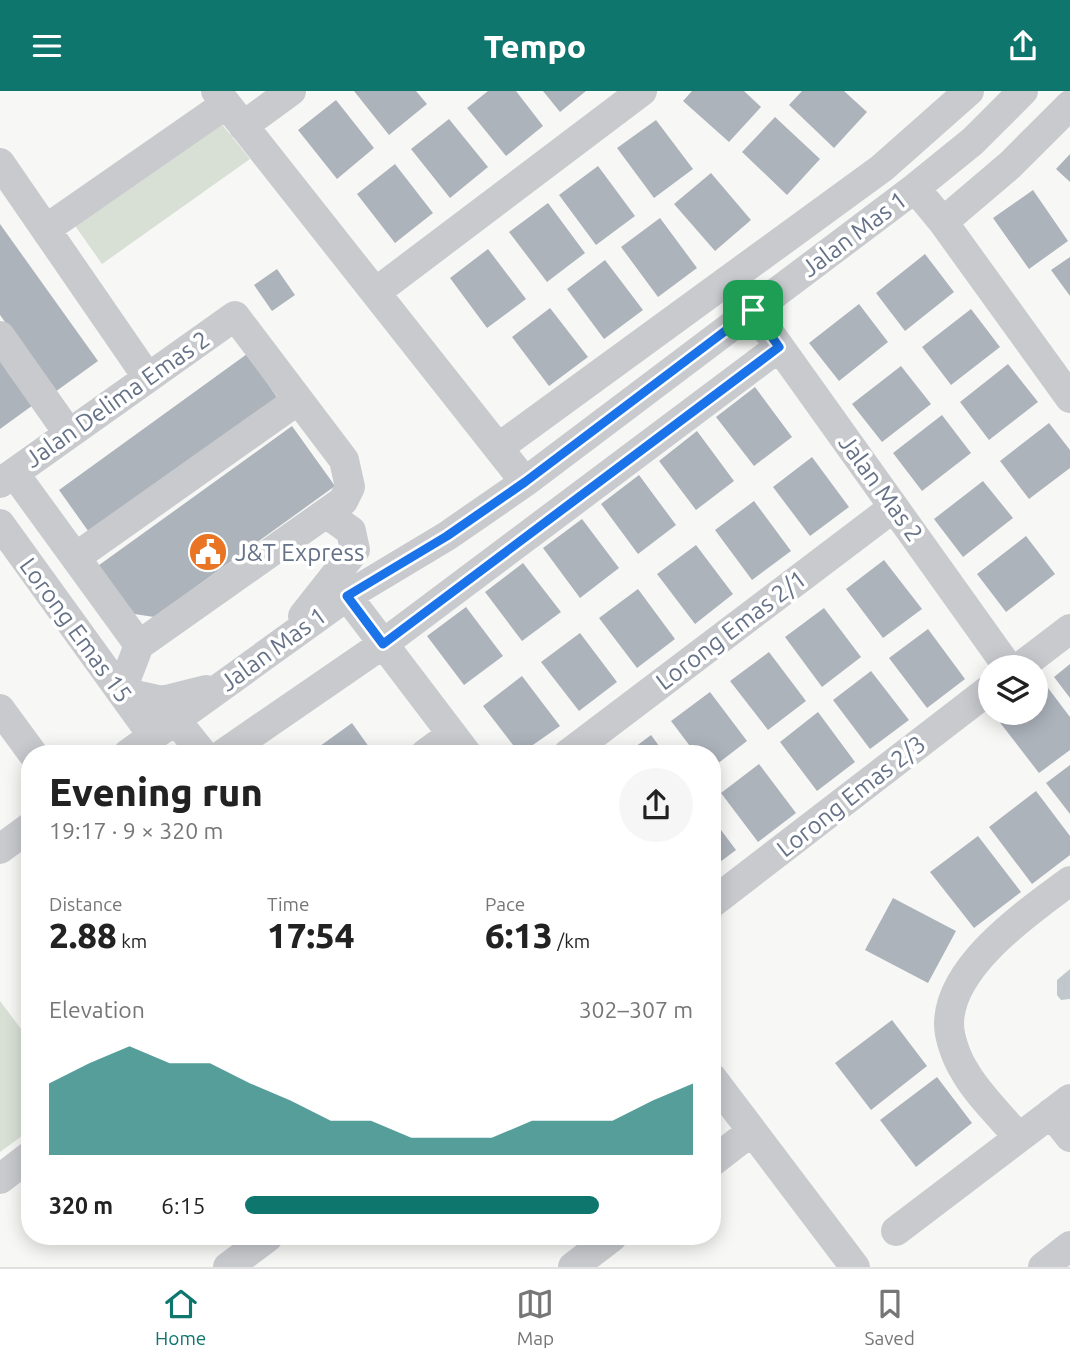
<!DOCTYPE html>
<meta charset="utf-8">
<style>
body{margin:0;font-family:Ubuntu,sans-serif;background:#f6f6f6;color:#222;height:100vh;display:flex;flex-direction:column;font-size:26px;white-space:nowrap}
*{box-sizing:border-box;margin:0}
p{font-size:23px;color:#767676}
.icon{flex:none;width:38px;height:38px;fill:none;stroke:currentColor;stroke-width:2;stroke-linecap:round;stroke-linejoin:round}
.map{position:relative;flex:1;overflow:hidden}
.details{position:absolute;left:21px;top:654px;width:700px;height:500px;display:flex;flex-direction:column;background:#fff;border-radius:28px;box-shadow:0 4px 18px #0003}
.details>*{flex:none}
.controls{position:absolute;left:978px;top:564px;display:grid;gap:14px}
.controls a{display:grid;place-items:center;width:70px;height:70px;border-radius:50%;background:#fff;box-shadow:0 4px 18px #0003;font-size:35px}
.pin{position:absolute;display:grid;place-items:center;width:60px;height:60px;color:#fff;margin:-30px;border-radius:14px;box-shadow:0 4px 10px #0006}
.round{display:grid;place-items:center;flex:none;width:74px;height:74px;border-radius:37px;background:#f6f6f6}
.head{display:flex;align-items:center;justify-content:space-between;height:119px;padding:0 28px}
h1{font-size:38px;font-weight:800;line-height:52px}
.stats{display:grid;grid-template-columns:repeat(3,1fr);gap:10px;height:119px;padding:7px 28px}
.stats div{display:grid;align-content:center}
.stats b{font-size:35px;font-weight:800}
.stats small{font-size:19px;font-weight:400}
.stats p{font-size:19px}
.chart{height:196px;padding:14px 28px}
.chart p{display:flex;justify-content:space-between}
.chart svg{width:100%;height:126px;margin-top:7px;fill:#0f766e;opacity:.7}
ul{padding:0 28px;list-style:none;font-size:23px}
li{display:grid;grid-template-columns:112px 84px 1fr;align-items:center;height:52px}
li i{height:18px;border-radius:9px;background:#0f766e}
header{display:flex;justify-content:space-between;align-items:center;height:91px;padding:0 28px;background:#0f766e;color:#fff;font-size:32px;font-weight:800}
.menu{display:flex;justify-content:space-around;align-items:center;height:98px;border-top:2px solid #e0e0e0;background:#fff;font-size:19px;color:#767676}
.menu a{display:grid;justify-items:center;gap:4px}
.menu .active{color:#0f766e}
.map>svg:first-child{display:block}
.green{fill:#d8e0d6}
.water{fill:#c0c8ce}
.building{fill:#adb3bb}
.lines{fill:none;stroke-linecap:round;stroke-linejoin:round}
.minor{stroke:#c8cace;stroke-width:30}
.route-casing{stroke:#fff;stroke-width:14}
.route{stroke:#1a73e8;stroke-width:9}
.labels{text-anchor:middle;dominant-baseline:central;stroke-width:7;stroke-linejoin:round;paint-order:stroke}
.street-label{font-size:24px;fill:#667287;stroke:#fff}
.poi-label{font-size:24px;fill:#667287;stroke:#fff;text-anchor:start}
</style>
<header><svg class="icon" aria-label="menu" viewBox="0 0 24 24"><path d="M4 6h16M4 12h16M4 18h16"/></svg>Tempo<svg class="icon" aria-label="share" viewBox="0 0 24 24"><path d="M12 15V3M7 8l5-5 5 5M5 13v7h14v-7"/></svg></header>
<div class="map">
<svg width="1070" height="1176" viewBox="0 0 1070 1176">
<rect width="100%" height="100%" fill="#f7f8f5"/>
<path class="green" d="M216,26L250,68L102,173L71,129Z
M0,910L30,950V1039L0,1061Z"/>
<path class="water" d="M1070,878V908L1061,909L1057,904V889Z"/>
<path class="building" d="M354,0H416L427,13L389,44Z
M488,0H516L543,35L506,65L467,17Z
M543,0H586L560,21Z
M692,0H744L761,16L729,51L683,10Z
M802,0H844L867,21L834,57L789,14Z
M336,9L374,57L337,88L298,39Z
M775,26L820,68L787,104L742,61Z
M449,28L488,76L450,107L411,58Z
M656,29L693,78L654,107L617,57Z
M1070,63V91L1056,78Z
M395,73L433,122L395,152L357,103Z
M598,75L635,125L596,154L559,104Z
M711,82L751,129L715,160L674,113Z
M1033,99L1068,150L1029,178L993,127Z
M548,112L585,162L547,191L509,141Z
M660,127L697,177L658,206L621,156Z
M0,133L98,270L55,301L0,224Z
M488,158L526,208L487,237L450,187Z
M925,163L954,201L905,240L876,202Z
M1070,166V205L1051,179Z
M605,169L643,219L604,248L567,198Z
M277,178L295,204L272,220L254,194Z
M859,213L888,251L839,290L809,252Z
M550,217L588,266L549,295L512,246Z
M971,218L1000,256L951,294L922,256Z
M0,253L40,309L0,338Z
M247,263L279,309L91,444L59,399Z
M1008,273L1038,311L989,349L960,311Z
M901,275L931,313L882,351L852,313Z
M755,296L792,346L754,375L716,326Z
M942,324L971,362L922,400L893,362Z
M1049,332L1070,359V377L1029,408L1000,370Z
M292,335L335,395L154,526L128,522L95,477Z
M697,340L734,390L696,419L659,370Z
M812,366L849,416L810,445L773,396Z
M639,384L676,434L638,463L601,413Z
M983,390L1013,427L963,466L934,428Z
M754,410L791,460L752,489L715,439Z
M582,428L619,477L580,507L543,457Z
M1026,445L1055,483L1006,521L977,483Z
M696,454L733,503L695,533L657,483Z
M884,469L922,518L883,547L846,498Z
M523,472L561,521L522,550L485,501Z
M638,498L675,548L637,577L599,527Z
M466,516L503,565L464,594L427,545Z
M824,517L861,566L822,596L785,546Z
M928,538L965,588L927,617L889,567Z
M580,542L617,591L579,620L541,571Z
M769,561L806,610L768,639L730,590Z
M1070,573V607L1054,586Z
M871,580L909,629L870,658L833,609Z
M522,585L560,635L520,663L483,615Z
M1045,593L1070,626V659L1039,682L998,629L1007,621H1036V599Z
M710,601L747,650L712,677V663H696L671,630Z
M818,621L855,671L817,700L780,651Z
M352,632L374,663H309Z
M651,644L665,663H626L631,659Z
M759,673L796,722L758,751L721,702Z
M1070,674V723L1046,692Z
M1036,700L1070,745V764L1032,793L989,736Z
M712,727L736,759L712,777Z
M978,745L1021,801L974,837L930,781Z
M893,807L956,840L928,892L865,859Z
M892,929L927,975L871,1019L835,972Z
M937,986L972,1032L916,1076L880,1029Z"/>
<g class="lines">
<path class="minor" d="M216,0L525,391
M243,35L291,0
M0,72L148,287
M915,97L943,131L1070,307
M943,131L1010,74L1070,14
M46,138L226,13
M376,201L642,0
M753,219L1008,576
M0,245L69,343
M498,357L882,77L969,0
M14,382L139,554
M0,392L235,225L344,369L350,396L343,410L139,554L121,601
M0,433L153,645
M76,466L298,309
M347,505L467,663
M303,525L355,459L351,440L326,422
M1020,576L1070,538
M121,601L162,610L206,599
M0,618L33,663
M175,628L203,663
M128,663L347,505L447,445L525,391L915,97L973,50L1023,0
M223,663L383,553L779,256
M425,663L452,643
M568,663L894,416
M0,758L30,736
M712,812L990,598
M712,987L855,1176
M1051,1022L1070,1046
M1018,1046C1001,1025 977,1003 964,979C957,968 949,947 949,933C949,875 1028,821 1070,790
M712,1071L752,1040
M0,1088L30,1065
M896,1140L1070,1008
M228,1176L268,1146
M573,1176L612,1146
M1043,1176L1070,1155"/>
</g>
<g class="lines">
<g class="route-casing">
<path id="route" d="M753,219L779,256L383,553L347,505L447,445L525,391Z"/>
</g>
<use href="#route" class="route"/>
</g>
<defs>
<g id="civic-disc" transform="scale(2.0125)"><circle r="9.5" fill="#e97423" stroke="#fff"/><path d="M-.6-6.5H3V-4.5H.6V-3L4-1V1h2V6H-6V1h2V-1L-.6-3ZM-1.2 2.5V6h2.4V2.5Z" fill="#fff"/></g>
</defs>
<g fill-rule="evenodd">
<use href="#civic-disc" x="208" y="461"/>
</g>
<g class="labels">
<g class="street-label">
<text transform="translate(854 143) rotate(-37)">Jalan Mas 1</text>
<text transform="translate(117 308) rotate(-35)">Jalan Delima Emas 2</text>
<text transform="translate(881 397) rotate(54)">Jalan Mas 2</text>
<text transform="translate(76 539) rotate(54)">Lorong Emas 15</text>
<text transform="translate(731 539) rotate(-37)">Lorong Emas 2/1</text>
<text transform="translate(273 558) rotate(-36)">Jalan Mas 1</text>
<text transform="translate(851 705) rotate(-38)">Lorong Emas 2/3</text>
</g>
<g class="poi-label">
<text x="235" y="461">J&amp;T Express</text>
</g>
</g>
</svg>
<div class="controls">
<a><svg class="icon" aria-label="layers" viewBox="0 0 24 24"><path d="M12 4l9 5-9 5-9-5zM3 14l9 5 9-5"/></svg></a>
</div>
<div class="pin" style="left:753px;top:219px;background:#1e9e55"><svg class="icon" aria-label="arrive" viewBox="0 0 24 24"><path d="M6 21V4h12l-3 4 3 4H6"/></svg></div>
<section class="details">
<div class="head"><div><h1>Evening run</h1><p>19:17 · 9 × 320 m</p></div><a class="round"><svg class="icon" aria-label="share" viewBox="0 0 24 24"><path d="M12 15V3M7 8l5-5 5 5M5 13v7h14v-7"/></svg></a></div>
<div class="stats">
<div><p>Distance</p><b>2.88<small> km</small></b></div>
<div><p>Time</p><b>17:54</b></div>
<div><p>Pace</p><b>6:13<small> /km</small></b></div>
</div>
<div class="chart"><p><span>Elevation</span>302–307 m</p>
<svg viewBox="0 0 160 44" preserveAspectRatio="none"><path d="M0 44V19L10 12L20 6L30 12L40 12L50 19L60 25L70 32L80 32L90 38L100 38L110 38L120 32L130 32L140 32L150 25L160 19V44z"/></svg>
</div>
<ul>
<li><b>320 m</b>6:15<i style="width:79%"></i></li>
</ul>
</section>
</div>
<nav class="menu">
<a class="active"><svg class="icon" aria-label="home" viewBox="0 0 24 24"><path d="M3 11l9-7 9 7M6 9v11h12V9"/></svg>Home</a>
<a><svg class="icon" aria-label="map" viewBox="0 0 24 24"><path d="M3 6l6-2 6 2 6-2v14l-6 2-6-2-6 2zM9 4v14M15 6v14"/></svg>Map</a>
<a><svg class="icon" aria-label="saved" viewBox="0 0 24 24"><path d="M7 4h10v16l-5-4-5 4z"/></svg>Saved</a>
</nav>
